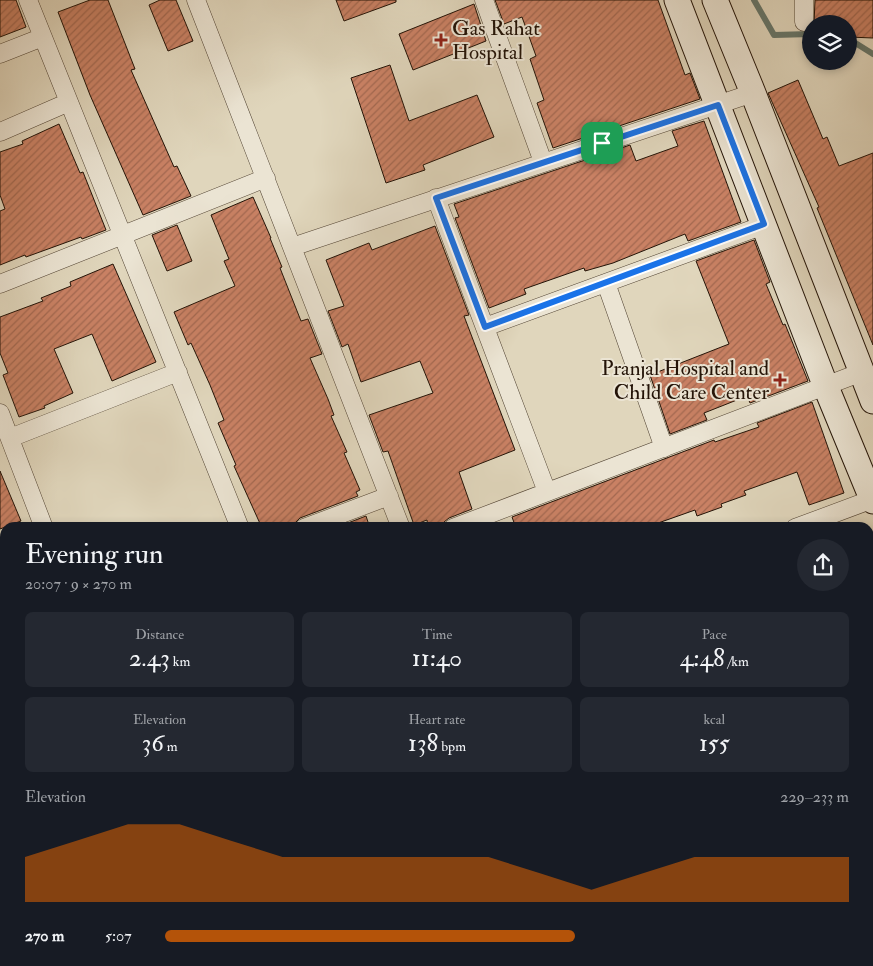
<!DOCTYPE html>
<meta charset="utf-8">
<style>
body{margin:0;font-family:"IM FELL Double Pica",serif;background:#242831;color:#f1f3f6;height:100vh;display:flex;flex-direction:column;font-size:19px;white-space:nowrap}
*{box-sizing:border-box;margin:0}
p{font-size:16px;color:#9ea1a6}
.icon{flex:none;width:28px;height:28px;fill:none;stroke:currentColor;stroke-width:2;stroke-linecap:round;stroke-linejoin:round}
.map{position:relative;flex:1;overflow:hidden}
.panel{position:absolute;left:0px;top:522px;width:874px;height:444px;display:flex;flex-direction:column;background:#171b24;border-radius:15px 15px 0 0;box-shadow:0 2px 8px #0003}
.panel>*{flex:none}
.fabs{position:absolute;left:802px;top:15px;display:grid;gap:10px}
.fabs a{display:grid;place-items:center;width:55px;height:55px;border-radius:50%;background:#171b24;box-shadow:0 2px 8px #0003;font-size:25px}
.pin{position:absolute;display:grid;place-items:center;width:42px;height:42px;color:#fff;margin:-21px;border-radius:10px;box-shadow:0 2px 8px #0006}
.round{display:grid;place-items:center;flex:none;width:52px;height:52px;border-radius:26px;background:#242831}
.headline{display:flex;align-items:center;justify-content:space-between;height:85px;padding:0 25px}
h1{font-size:28px;font-weight:600;line-height:38px}
.stats{display:grid;grid-template-columns:repeat(3,1fr);gap:8px;height:85px;padding:5px 25px}
.stats div{display:grid;align-content:center;border-radius:8px;background:#242831;text-align:center}
.stats b{font-size:25px;font-weight:600}
.stats small{font-size:14px;font-weight:400}
.stats p{font-size:14px}
.chart{height:140px;padding:10px 25px}
.chart p{display:flex;justify-content:space-between}
.chart svg{width:100%;height:90px;margin-top:5px;fill:#b45309;opacity:.7}
ul{padding:0 25px;list-style:none;font-size:16px}
li{display:grid;grid-template-columns:80px 60px 1fr;align-items:center;height:38px}
li i{height:12px;border-radius:6px;background:#b45309}
.map>svg:first-child{display:block}
.lines{fill:none;stroke-linecap:round;stroke-linejoin:round}
.stream{stroke:#67776b;stroke-width:6}
.building{fill:url(#building-hatch);stroke:#231307}
.street-casing{stroke:#524434;stroke-width:19}
.secondary-casing{stroke:#231307;stroke-width:27}
.street{stroke:#ebe4d3;stroke-width:18}
.secondary{stroke:#ebe4d3;stroke-width:25}
.route-casing{stroke:#fff;stroke-width:10}
.route{stroke:#1a73e8;stroke-width:6}
.poi-dot{fill:#8f2418;stroke:#ebe4d3;stroke-width:2}
.labels{text-anchor:middle;dominant-baseline:central;stroke-width:4;stroke-linejoin:round;paint-order:stroke}
.poi-label{font-size:21px;fill:#231307;stroke:#ebe4d3;text-anchor:start}
</style>
<div class="map">
<svg width="873" height="966" viewBox="0 0 873 966">
<defs>
<pattern id="building-hatch" width="6" height="6" patternUnits="userSpaceOnUse" patternTransform="scale(1.25)"><rect width="6" height="6" fill="#c98164"/><path d="M-1 1l2-2M0 6l6-6M5 7l2-2" fill="none" stroke="#a36850"/></pattern>
</defs>
<rect width="100%" height="100%" fill="#e0d6bc"/>
<filter id="stains"><feTurbulence type="fractalNoise" baseFrequency=".004" numOctaves="4"/><feColorMatrix values="0 0 0 0 .2 0 0 0 0 .09 0 0 0 0 .02 0 0 0 .5 -.17"/></filter>
<radialGradient id="worn" r=".72"><stop offset=".6" stop-color="#630" stop-opacity="0"/><stop offset="1" stop-color="#630" stop-opacity=".3"/></radialGradient>
<g class="lines">
<path class="stream" d="M754,0L774,35L811,34
M849,39L873,54"/>
</g>
<path class="building" d="M0,0H16L26,27L0,37Z
M90,0H108L135,69L131,70L174,167L177,166L191,196L143,215L90,95L58,12Z
M160,0H176L193,41L168,51L149,5Z
M336,0H396V2L344,21Z
M495,0H658L685,75L690,73L700,99L553,148L537,103L544,100L530,59L536,56L522,17L504,24Z
M815,0H873V38L849,37V24H814Z
M474,4L486,41L413,70L399,34Z
M390,65L409,121L477,95L494,137L423,165L425,170L386,183L351,78Z
M798,80L823,139L827,137L839,166L873,153V345L817,208L819,207L768,93Z
M704,121L741,222L688,241L685,234L613,263L585,271L584,268L524,289L526,294L489,308L455,218L459,217L454,204L630,145L636,161L678,146L672,131Z
M59,124L80,173L83,172L106,230L82,239L81,237L26,257L25,255L0,265V211L5,209L0,195V152L23,144L22,141Z
M253,197L271,238H270L282,267L280,268L301,321L308,319L322,354L310,358L328,399L334,415L331,416L347,452L344,453L360,490L356,492L358,496L300,518L296,522L294,528H262L234,466L236,465L218,423L224,420L210,385L191,343L188,345L174,312L235,286L224,261L229,259L211,215Z
M177,225L192,261L167,271L152,235Z
M435,226L469,315L464,316L515,450L459,472L472,509L449,518L444,522L443,528H428L427,520L414,525L388,451L383,452L369,415L433,393L420,361L361,382L348,344L342,347L328,311L344,306L326,260L369,243L372,250Z
M754,240L770,282L766,284L783,325L785,324L808,381L750,403L747,396L704,413L707,420L670,434L650,375L729,344L696,261Z
M113,264L156,362L112,381L92,334L54,349L73,393L44,406L45,408L19,417L3,375L8,373L0,353V317L43,301L41,298L71,286L70,282Z
M812,402L844,493L809,505L797,472L744,491L746,495L721,504L722,507L697,516L695,510L644,528H516L512,517L714,440L715,442L759,427L757,423Z
M0,471L21,521L0,529Z
M366,516L370,528H335Z"/>
<g class="lines">
<g class="street-casing">
<path id="street" d="M28,0L240,528
M196,0L401,528
M484,0L543,162
M804,22V0
M0,54L43,37
M0,132L69,102
M436,198L547,492
M292,247L753,93
M606,283L664,448
M0,284L266,178
M485,327L764,225
M0,413L44,528
M10,438L178,372
M304,528L389,496
M453,528L862,372
M795,528L873,499
M869,645L873,644
M0,817L5,816
M0,847L5,862
M869,885L873,895
M40,961L42,966
M266,961L272,966
M300,961L301,966
M396,961L403,966
M555,961V966
M0,963L5,958
M466,966V961
M869,966L873,949"/>
</g>
<g class="secondary-casing">
<path id="secondary" d="M677,0L826,387L873,501
M715,0L753,93L873,401"/>
</g>
<use href="#street" class="street"/>
<use href="#secondary" class="secondary"/>
</g>
<g class="lines">
<g class="route-casing">
<path id="route" d="M718,105L764,224L485,327L436,198Z"/>
</g>
<use href="#route" class="route"/>
</g>
<g class="poi-dot">
<path d="M438.5 32.5h5v5h5v5h-5v5h-5v-5h-5v-5h5z"/>
<path d="M777.5 372.5h5v5h5v5h-5v5h-5v-5h-5v-5h5z"/>
</g>
<g class="labels">
<g class="poi-label">
<text x="452" y="28">Gas Rahat<tspan x="452" dy="24">Hospital</tspan></text>
<text x="769" y="368" text-anchor="end">Pranjal Hospital and<tspan x="769" dy="24">Child Care Center</tspan></text>
</g>
</g>
<rect width="100%" height="100%" filter="url(#stains)"/>
<rect width="100%" height="100%" fill="url(#worn)"/>
</svg>
<div class="fabs">
<a><svg class="icon" aria-label="layers" viewBox="0 0 24 24"><path d="M12 4l9 5-9 5-9-5zM3 14l9 5 9-5"/></svg></a>
</div>
<div class="pin" style="left:602px;top:143px;background:#1e9e55"><svg class="icon" aria-label="arrive" viewBox="0 0 24 24"><path d="M6 21V4h12l-3 4 3 4H6"/></svg></div>
<section class="panel">
<div class="headline"><div><h1>Evening run</h1><p>20:07 · 9 × 270 m</p></div><a class="round"><svg class="icon" aria-label="share" viewBox="0 0 24 24"><path d="M12 15V3M7 8l5-5 5 5M5 13v7h14v-7"/></svg></a></div>
<div class="stats">
<div><p>Distance</p><b>2.43<small> km</small></b></div>
<div><p>Time</p><b>11:40</b></div>
<div><p>Pace</p><b>4:48<small> /km</small></b></div>
</div>
<div class="stats">
<div><p>Elevation</p><b>36<small> m</small></b></div>
<div><p>Heart rate</p><b>138<small> bpm</small></b></div>
<div><p>kcal</p><b>155</b></div>
</div>
<div class="chart"><p><span>Elevation</span>229–233 m</p>
<svg viewBox="0 0 160 44" preserveAspectRatio="none"><path d="M0 44V22L10 14L20 6L30 6L40 14L50 22L60 22L70 22L80 22L90 22L100 30L110 38L120 30L130 22L140 22L150 22L160 22V44z"/></svg>
</div>
<ul>
<li><b>270 m</b>5:07<i style="width:60%"></i></li>
</ul>
</section>
</div>
